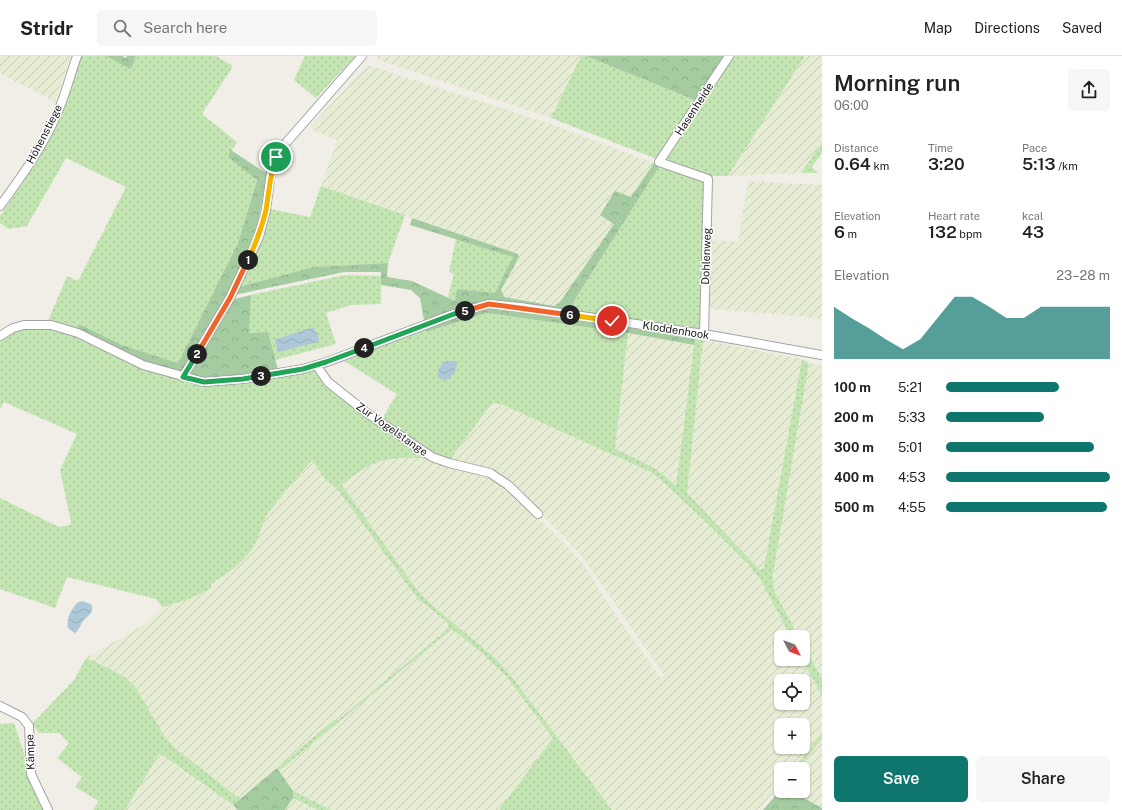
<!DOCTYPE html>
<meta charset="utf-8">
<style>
body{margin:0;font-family:"Public Sans",sans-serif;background:#f6f6f6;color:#222;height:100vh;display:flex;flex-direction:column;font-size:15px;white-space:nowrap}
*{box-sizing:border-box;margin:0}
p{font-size:13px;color:#767676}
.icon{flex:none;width:22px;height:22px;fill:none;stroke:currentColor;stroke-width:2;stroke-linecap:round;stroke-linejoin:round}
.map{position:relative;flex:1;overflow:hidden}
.side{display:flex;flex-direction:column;background:#fff;width:300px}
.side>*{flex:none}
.needle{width:26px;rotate:132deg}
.buttons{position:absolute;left:774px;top:574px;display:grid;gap:8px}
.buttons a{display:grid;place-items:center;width:36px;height:36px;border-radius:6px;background:#fff;box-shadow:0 1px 3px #0004;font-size:20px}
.pin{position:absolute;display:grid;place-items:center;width:34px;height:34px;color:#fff;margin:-17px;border:2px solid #fff;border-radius:50%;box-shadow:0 1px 4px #0007}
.km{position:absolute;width:20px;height:20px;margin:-10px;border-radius:50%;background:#222;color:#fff;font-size:11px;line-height:20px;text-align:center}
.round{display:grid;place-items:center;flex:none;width:42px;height:42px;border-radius:6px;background:#f6f6f6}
.overview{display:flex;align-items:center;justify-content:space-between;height:68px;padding:0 12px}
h1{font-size:22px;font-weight:600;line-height:30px}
.metrics{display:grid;grid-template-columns:repeat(3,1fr);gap:6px;height:68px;padding:4px 12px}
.metrics div{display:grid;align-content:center}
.metrics b{font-size:17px;font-weight:600}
.metrics small{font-size:11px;font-weight:400}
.metrics p{font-size:11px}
.chart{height:112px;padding:8px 12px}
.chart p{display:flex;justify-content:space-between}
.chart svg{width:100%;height:72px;margin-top:4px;fill:#0f766e;opacity:.7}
.button{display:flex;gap:8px;margin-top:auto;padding:8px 12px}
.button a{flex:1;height:46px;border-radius:6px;background:#0f766e;color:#fff;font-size:16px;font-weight:600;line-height:46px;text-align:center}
.button a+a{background:#f6f6f6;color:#222}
ul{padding:0 12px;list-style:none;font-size:13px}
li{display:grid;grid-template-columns:64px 48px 1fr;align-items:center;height:30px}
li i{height:10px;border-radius:5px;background:#0f766e}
header{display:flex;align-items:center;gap:24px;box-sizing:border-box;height:56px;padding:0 20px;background:#fff;border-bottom:1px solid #e0e0e0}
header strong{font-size:19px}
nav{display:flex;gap:22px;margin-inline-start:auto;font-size:14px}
.search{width:280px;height:36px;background:#f6f6f6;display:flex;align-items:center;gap:10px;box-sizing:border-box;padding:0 14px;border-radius:6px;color:#767676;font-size:15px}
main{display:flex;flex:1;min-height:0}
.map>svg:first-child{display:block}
.farmland{fill:url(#farmland-furrows);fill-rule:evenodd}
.grass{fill:url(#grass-dots)}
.forest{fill:url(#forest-crowns)}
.water{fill:url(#water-waves)}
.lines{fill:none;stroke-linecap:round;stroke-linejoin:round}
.minor-casing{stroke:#a4a4a4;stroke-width:10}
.minor{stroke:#fff;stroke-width:8}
.split-1-casing{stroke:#fff;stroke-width:8}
.split-2-casing{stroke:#fff;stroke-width:8}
.split-3-casing{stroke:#fff;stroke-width:8}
.split-4-casing{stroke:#fff;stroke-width:8}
.split-5-casing{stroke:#fff;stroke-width:8}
.split-6-casing{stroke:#fff;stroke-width:8}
.split-7-casing{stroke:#fff;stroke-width:8}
.split-1{stroke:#f5b400;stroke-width:5}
.split-2{stroke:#f0652b;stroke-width:5}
.split-3{stroke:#22a559;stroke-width:5}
.split-4{stroke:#22a559;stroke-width:5}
.split-5{stroke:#22a559;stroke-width:5}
.split-6{stroke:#f0652b;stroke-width:5}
.split-7{stroke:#f5b400;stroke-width:5}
.labels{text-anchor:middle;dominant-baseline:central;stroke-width:3;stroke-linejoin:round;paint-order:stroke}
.street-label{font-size:11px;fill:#202020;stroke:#fff}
</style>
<header>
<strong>Stridr</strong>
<div class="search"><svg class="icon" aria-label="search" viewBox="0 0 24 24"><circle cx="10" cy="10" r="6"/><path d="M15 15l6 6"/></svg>Search here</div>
<nav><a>Map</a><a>Directions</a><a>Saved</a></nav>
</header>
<main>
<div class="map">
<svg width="822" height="754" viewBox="0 0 822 754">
<defs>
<pattern id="farmland-furrows" width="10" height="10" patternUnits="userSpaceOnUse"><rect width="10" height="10" fill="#e7ecd4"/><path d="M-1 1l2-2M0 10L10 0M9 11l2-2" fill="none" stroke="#c6cab6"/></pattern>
<pattern id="grass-dots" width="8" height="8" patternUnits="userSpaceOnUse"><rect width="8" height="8" fill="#c3e5b2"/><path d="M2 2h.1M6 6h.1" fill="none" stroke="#a7c499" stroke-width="1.8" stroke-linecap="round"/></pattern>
<pattern id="forest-crowns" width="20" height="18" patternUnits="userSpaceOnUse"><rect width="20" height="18" fill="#a5cba0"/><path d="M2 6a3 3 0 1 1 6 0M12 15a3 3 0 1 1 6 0" fill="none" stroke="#8eae8a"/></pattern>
<pattern id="water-waves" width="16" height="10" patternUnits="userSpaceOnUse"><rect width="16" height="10" fill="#acc8d9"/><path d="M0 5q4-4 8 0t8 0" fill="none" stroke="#94acba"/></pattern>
</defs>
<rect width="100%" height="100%" fill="#f0eee7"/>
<path class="farmland" d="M0,0H71L55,46L0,17Z
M375,0H581L551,62L379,4Z
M805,0H822V87L801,117L728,120Z
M367,9L548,67L654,107L631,141L615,135L600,159L615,167L560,246L554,250L504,241L501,234L519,201L518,198L321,130L337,84L312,74L311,70Z
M748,125L822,129V263L788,259L710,253L711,185H738Z
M628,277L695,289L676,430L668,421L615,393Z
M703,284L802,303L764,512L760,514L687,437Z
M809,307L822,309V623L803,588V581H799L774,535L773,518Z
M492,347L503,349L651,416L662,425L704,464L750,510L761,525L791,581H781V603H802L822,640V677L793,713H781V728L758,754H612L509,617L494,601L426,544L412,527L342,429L357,416L374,408L393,402L411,401L429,403L492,422L509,434L568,491L584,509L611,552L661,622L664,619L582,500L565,482L515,432L499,419L451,405L453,398ZM781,625H803V647H781ZM781,669H803V691H781Z
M312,404L324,422L338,434L429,553L447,566L449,572L338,664L334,665L240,743L175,692L165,681L136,632L125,621L94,605L86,602L145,568L162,551L187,544L210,533L212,527L232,515L258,481L262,467L268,456Z
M452,573L483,598L506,620L553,682L499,754H331L293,735L279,715Z
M822,683V752L791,735H803V713H797Z
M160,697L196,722L238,754H125Z
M293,742L318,754H285Z"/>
<path class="grass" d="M82,0H106L130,13L132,11L136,0H216L233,10L202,58L237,86L228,101L257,123L238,187L178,307L122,289L79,268L77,275L47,267L67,220L78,225L126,131L66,102L27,170L9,173L0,167V160L29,118L55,73L64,51Z
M305,0H355L316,42L294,24Z
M581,0H586L695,44L657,103L551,62Z
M730,0H805L728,120H708L663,104Z
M822,87V97L812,111L818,117H801Z
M660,109L706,125L702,276L568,255Z
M321,130L405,159L388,207L313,211L238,231L270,153L310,161Z
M456,183L514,201L495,238L458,233L455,245L448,241L454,218L449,216Z
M345,219L381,220V248L351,249L326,257L336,288L275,304L268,276L249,277L251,239Z
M487,257L628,277L615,393C636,403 660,412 676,430L695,283L703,284L687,437L760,514L764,512L802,303L809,307L773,518L774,535L799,581H791L761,525L750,510L704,464L662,425L651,416L503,349L492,347L454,398L451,405L433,398L383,361L397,338L341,303L425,273L426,276Z
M25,271L51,272L76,280L182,323L315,312L429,403C390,399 372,403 342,429L412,527L426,544L494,601L509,617L612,754H499L553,682L506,620L483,598L452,573L279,715L277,712L334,664H338L449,572L447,566L418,543L338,434L324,422L312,404C298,421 282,438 269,456C262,465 262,473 257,484C248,504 231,516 212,527L210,533L187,544L162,551L156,543L67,521L55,552L0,533V442L59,471L70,469L71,466L60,414L77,378L4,346L0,354V285L2,281Z
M803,588L822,623V640L802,603Z
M86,602L94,605L125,621L136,632L165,681L175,692L240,743L233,749L160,697L125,754H93L99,745L75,731L82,721L57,702L69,687L59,677H39L32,668L74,624Z
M14,667L26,704L47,754H0V668Z
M822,677V683L797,713H793Z
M293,735L331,754H318L293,742Z"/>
<path class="forest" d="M106,0H122L126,2L127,0H136L132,11L130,13Z
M586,0H724L695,44Z
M231,94L267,118L256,179L231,244L251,239L249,277L268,276L278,314L242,321L204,323L143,307L77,275L79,268L122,289L178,307L238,187L257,124L228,101Z
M654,107L660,109L564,261L695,283V289L628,277L487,257L426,276L420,242L411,234L381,229V216H344L234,239L238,231L313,211L388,207L387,221L412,225L455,245L457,233L495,237L513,201L410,169L412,162L518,198L519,201L501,234L504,241L554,250L560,246L614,168L600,159L615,135L631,141Z
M277,712L293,735V742L285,754H238L233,749Z
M781,733V735H791L822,752V754H763Z"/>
<path class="water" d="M314,271L319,283L318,286L278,296L275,284L277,283Z
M446,305H455L457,307C457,314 451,323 444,325L438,321C437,314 440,309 446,305Z
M82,545L91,548C95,557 88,559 83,565C80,569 80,573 75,577L68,572C66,563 71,554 77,547Z"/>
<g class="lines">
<g class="minor-casing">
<path id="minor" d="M0,150C22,120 45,88 59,53C66,36 71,17 77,0
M704,278L708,123L659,106L729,0
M0,280L13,272L24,269H51L78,277L143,309L204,326L243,323L303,313L327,306L454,258L489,248L520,251L704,278L822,299
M316,309L328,326L367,357L432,401L449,407L490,417L508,429L538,458
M183,321L230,242L259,181L266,154L271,116L276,101L285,88L362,0
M0,650L22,661L29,670L31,718L48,754"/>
</g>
<use href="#minor" class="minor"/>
</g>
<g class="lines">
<g class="split-1-casing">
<path id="split-1" d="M248,204C256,187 262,171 266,154C269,136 270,119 276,101"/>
</g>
<g class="split-2-casing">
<path id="split-2" d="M197,298L230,242L248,204"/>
</g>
<g class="split-3-casing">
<path id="split-3" d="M197,298L183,321L204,326L243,323L261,320"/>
</g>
<g class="split-4-casing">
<path id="split-4" d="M261,320L303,313L326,306L364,292"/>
</g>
<g class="split-5-casing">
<path id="split-5" d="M364,292L454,258L465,255"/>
</g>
<g class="split-6-casing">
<path id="split-6" d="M465,255L489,248L570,259"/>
</g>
<g class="split-7-casing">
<path id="split-7" d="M570,259L612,265"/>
</g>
<use href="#split-1" class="split-1"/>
<use href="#split-2" class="split-2"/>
<use href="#split-3" class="split-3"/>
<use href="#split-4" class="split-4"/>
<use href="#split-5" class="split-5"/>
<use href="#split-6" class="split-6"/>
<use href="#split-7" class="split-7"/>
</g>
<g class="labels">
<g class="street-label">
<text transform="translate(694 53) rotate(-57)">Hasenheide</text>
<text transform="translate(44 78) rotate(-63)">Höhenstiege</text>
<text transform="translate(706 200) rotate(-88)">Dohlenweg</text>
<text transform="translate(676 274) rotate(9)">Kloddenhook</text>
<text transform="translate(392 373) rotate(35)">Zur Vogelstange</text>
<text transform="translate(30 696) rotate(-92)">Kämpe</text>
</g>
</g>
</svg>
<div class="buttons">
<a><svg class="needle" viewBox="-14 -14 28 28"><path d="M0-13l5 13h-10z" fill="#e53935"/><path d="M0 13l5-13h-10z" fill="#767676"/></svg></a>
<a><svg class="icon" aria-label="locate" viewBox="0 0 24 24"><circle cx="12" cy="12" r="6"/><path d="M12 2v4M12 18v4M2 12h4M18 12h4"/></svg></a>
<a>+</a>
<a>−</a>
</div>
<div class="pin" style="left:276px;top:101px;background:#1e9e55"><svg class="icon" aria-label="arrive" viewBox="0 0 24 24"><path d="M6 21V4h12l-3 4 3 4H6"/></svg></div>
<div class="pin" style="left:612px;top:265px;background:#d93025"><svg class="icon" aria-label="check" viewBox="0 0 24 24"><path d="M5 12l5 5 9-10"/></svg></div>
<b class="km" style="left:248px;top:204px">1</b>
<b class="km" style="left:197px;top:298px">2</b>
<b class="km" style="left:261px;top:320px">3</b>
<b class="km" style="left:364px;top:292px">4</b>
<b class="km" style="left:465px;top:255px">5</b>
<b class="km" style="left:570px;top:259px">6</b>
</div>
<section class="side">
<div class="overview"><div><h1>Morning run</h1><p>06:00</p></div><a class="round"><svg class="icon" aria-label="share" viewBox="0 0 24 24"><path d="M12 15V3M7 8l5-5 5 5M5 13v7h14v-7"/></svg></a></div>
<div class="metrics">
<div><p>Distance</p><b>0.64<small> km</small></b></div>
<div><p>Time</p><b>3:20</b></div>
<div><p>Pace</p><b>5:13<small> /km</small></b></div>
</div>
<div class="metrics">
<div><p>Elevation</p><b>6<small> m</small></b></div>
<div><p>Heart rate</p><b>132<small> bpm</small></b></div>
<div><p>kcal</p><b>43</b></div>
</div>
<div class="chart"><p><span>Elevation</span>23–28 m</p>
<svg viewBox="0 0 160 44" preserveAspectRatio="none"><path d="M0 44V12L10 19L20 25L30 32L40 38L50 32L60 19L70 6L80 6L90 12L100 19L110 19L120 12L130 12L140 12L150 12L160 12V44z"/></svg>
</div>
<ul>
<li><b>100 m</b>5:21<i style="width:69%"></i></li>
<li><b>200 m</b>5:33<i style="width:60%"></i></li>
<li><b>300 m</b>5:01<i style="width:90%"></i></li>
<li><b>400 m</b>4:53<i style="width:100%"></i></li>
<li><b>500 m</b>4:55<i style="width:98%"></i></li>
</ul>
<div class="button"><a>Save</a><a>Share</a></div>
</section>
</main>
